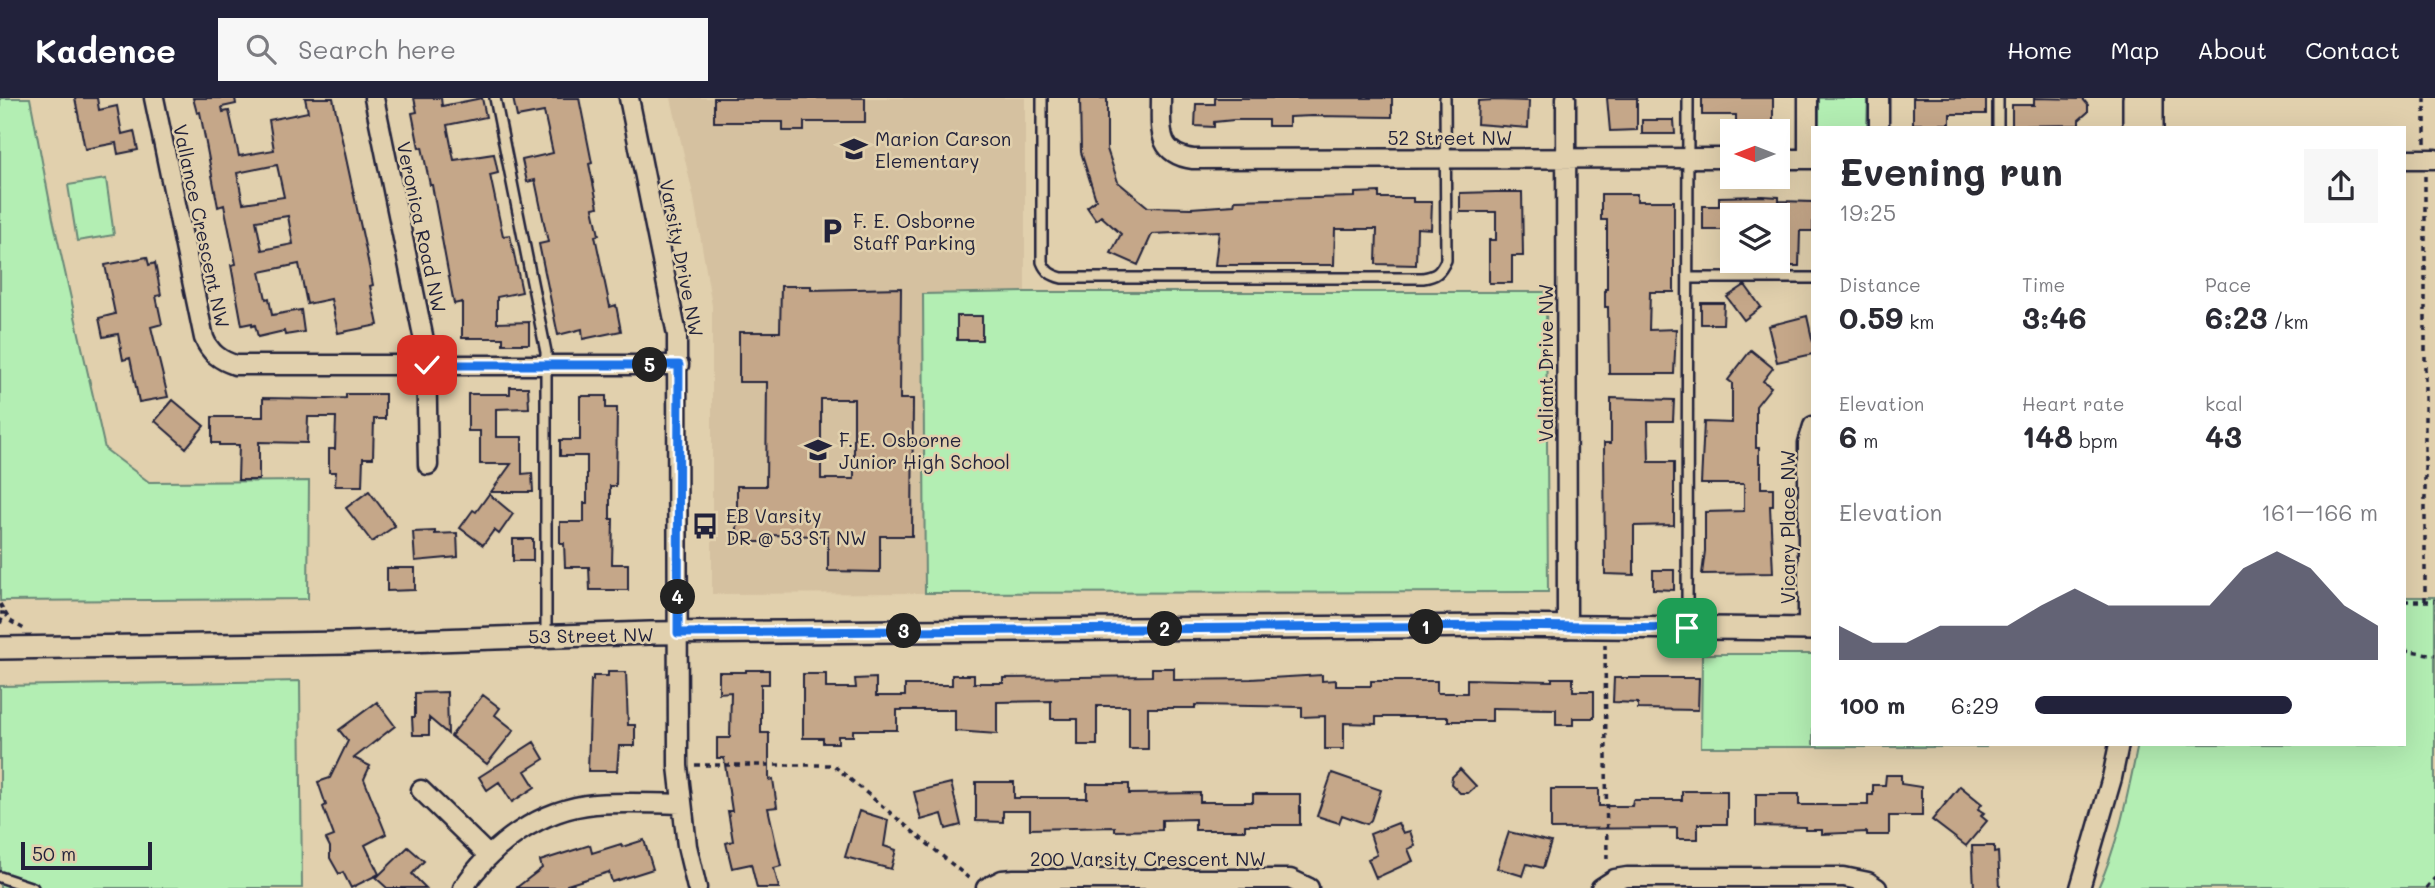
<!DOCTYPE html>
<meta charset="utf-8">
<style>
body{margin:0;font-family:Mali,sans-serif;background:#f7f7f7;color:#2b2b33;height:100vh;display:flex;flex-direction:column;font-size:26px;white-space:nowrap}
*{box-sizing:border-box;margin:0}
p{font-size:23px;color:#7c7c81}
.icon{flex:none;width:38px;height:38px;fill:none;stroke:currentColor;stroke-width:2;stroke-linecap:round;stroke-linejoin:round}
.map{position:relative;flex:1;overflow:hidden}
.details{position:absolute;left:1811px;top:28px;width:595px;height:620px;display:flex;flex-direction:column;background:#fff;border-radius:0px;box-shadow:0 7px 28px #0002}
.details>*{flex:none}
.needle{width:46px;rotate:270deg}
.fabs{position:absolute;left:1720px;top:21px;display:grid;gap:14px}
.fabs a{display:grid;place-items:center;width:70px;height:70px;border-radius:0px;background:#fff;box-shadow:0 7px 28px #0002;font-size:35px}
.scale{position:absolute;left:21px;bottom:18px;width:131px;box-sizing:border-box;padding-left:7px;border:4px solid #22223b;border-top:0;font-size:19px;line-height:24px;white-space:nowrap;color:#22223b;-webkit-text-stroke:5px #e1d0ad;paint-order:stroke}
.pin{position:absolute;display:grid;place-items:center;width:60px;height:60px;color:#fff;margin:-30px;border-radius:14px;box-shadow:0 4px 10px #0006}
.km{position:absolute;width:35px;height:35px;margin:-18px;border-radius:50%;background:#222;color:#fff;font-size:19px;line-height:35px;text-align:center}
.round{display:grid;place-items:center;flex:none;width:74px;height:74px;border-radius:0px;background:#f7f7f7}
.head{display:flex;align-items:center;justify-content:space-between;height:119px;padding:0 28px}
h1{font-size:38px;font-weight:700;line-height:52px}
.metrics{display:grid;grid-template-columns:repeat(3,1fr);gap:10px;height:119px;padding:7px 28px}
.metrics div{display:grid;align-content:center}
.metrics b{font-size:30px;font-weight:700}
.metrics small{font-size:19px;font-weight:400}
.metrics p{font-size:19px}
.chart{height:196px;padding:14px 28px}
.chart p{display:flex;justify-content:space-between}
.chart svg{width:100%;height:126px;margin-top:7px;fill:#22223b;opacity:.7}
ul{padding:0 28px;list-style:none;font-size:23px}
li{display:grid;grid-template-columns:112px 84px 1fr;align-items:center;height:52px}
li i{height:18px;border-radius:9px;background:#22223b}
header{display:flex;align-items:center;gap:42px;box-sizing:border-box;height:98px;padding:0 35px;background:#22223b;color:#fff}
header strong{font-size:33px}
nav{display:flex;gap:38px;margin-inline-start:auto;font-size:24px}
.search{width:490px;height:63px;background:#f7f7f7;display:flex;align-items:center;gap:18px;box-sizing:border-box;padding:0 24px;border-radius:0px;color:#7c7c81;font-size:26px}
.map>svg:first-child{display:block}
.built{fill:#d5c1a0}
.green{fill:#b3eeb3;stroke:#6a8877;stroke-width:2}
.building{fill:#c5a789;stroke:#22223b;stroke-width:2;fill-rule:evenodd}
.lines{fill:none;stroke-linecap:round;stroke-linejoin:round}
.service-casing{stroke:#22223b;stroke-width:14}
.minor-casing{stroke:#22223b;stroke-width:23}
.tertiary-casing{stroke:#22223b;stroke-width:26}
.path{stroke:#22223b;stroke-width:3.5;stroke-dasharray:5 5;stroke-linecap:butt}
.service{stroke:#e1d0ad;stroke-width:9}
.minor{stroke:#e1d0ad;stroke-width:18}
.tertiary{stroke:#e1d0ad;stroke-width:21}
.route-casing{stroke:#fff;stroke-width:14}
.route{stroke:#1a73e8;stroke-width:9}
.labels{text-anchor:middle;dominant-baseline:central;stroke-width:5;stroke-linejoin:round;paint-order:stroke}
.street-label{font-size:19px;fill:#22223b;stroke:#e1d0ad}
.poi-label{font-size:19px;fill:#22223b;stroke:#e1d0ad;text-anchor:start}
</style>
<header>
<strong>Kadence</strong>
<div class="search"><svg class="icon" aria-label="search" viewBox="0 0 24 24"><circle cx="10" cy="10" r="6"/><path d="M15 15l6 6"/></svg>Search here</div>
<nav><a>Home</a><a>Map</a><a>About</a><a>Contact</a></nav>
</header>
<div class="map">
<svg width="2435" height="790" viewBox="0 0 2435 790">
<rect width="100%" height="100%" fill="#e1d0ad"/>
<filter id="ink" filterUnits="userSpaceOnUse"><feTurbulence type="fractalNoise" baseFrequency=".0143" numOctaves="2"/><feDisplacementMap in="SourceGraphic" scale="14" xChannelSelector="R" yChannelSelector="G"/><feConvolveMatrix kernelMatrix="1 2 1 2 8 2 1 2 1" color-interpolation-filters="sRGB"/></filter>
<g filter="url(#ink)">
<path class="built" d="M671,0H1025V194L923,196L925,495L712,496V208L694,101Z"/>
<path class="green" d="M0,0H30L53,121L105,351L149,384L309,383L308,501L0,503Z
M1819,0H1868L1867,30H1819Z
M106,81L114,137L77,143L68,87Z
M1025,194H1546L1548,494L925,495L923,196Z
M2405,499H2435V790H2098C2119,744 2128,695 2138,646H2404Z
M1702,556H1813V646H1986V649H1701Z
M300,583L302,790H0V588Z"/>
<path class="building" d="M75,0H97L99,12L117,8L122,36L134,33L138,52L118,56L116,45L85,51Z
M193,0H235L236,6L222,9L223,14L229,13L239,58L274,52L269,22L308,14L305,0H333L365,148L373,187L370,188L378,227L338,235L331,201L307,206L299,166L260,174L266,201L269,200L272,217L301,212L304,234L285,237L284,233L258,239L255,227L252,228V225L242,227L231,167L236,166L224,107L218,109L200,14L197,15ZM277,67L284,99L243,105L237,75ZM288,118L293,146L262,152L256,123Z
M414,0H441L442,8L482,0L486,19L447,27L454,62L494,56L498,75L490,77L503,138L510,137L522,194L497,199V225L529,224V246H503V240H462V204L454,206L432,87H430L422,49L419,50L412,15L417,14Z
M513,0H579L592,65L589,66L598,109L593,110L599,137L595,138L610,209L616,207L621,233L583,241L582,231L558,237L539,146L548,144L535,82L527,84L522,62L553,55L544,14L517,19Z
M714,0H865V24H804V33H783V24H714Z
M1080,0H1107V51L1118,84L1148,109L1191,110L1234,107L1235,102L1355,99V95L1379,94V100H1413V104H1432L1431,131L1417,130L1416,167L1376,166L1377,131H1335L1334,167H1215L1219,133L1152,136L1138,167L1111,155L1121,136L1101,118L1096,122L1087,109L1096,102L1081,54Z
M1215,0H1392V19L1313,18L1289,19V28H1268V22H1234L1214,24V29L1195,28L1196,6H1215Z
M1607,0H1637V32L1610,33Z
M1702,0H1773V26H1736V17H1702Z
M1913,0H1986V16H1950V26H1913Z
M2034,0L2083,1L2088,7V14L2079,22V27L2012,28V7H2034Z
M1494,2L1529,3L1528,30L1477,26L1478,3Z
M1642,22H1674L1675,36H1642Z
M1496,94H1522L1523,158H1512V185H1489V142H1496V114H1460V95Z
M1601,96H1637V103H1674V194H1650L1649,232L1676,231L1674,276H1609L1608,209H1605V191H1607V122H1601Z
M1762,98L1779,99V103L1813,104V133H1800L1799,168H1784V125H1778V117H1732V132H1703V108H1719V99Z
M147,159L149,167L155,165L161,197L156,198L162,226L151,229L168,299L139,304L130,260L123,262L118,236L103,239L99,220L115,216L105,167Z
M1745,187L1761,209L1744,222L1727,199Z
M781,188H811V192L901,190L900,301H913L912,438H880V474L828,473V438L766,437V444H737V388H766L767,284H739V234H780ZM821,301H854V381H821Z
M1701,205H1724L1723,226H1701Z
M957,218H982V242H957Z
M1807,218L1813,245V256L1777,264L1768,228Z
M1751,252L1773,270L1763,283L1771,289L1756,308V350H1759V365H1761V390H1773V408H1770L1773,475L1702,476L1705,453V414L1744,413V386H1701L1704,324L1732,325V285L1728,282Z
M510,289H528L529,310L496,311V339H522V376L532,375L533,394H491L511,366H480V333H468V296H510Z
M346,296H385V321H374L373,360H363L362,388H335L336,374H329V351H335L336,319H308L307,345L259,344V382H238L239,347H219V345H212V319H263V300L327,301L346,300Z
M580,298H606V310H617L616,388H610V421H613L612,466H628V492H590L589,469H565L564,445H560V424H584V405H587V358H560V342H580Z
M1611,300L1674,302L1673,323H1648L1649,364H1674V427L1634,428V477L1605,476L1604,345H1611Z
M173,302L204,328L186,350L155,323Z
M369,393L395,428L372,444L346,410Z
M489,396L513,416L499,436L494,432L483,447L460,430L473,412L476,414Z
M435,433V436L457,435L458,459L415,463L413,434Z
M513,441H533V463H513Z
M387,470H415V492L387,493Z
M1653,472H1674V492L1653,491Z
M1152,570H1174V582L1251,581L1322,577V583L1336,582V588H1371V583H1437V595H1467V581L1552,583V580H1573V593H1594V620H1573V627H1556V611L1492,610V623H1448V619H1376V626L1344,625V651H1325V618L1302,619V609L1195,607V610H1148V651H1129V608H1097V647H1078V621H1051V603L997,604V636L955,633V612H897V632H853V638H838V645H823V640H803V576H826V590H856L855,581L876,580V598H905V587H952V577H974V585H1003V580L1152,578Z
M746,572H769V586H761V635H769V682L773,681L777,709L768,710L781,768L774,770L779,790H757L751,766L732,770L726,745L733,743L728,713H732L724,660H717V640H730L731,594L719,595V574H746Z
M608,574H626L628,627H635V648H619L617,673H588L591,582H593V578H608Z
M1614,580H1699L1698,612L1638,611V605L1613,604Z
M447,594L448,636L429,620V637H413L412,619H415V595Z
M483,597L500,610L495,617L514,632L487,666L451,638Z
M377,604L395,628L354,660L370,668L364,681L386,736L365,747L379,776L351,790L343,774L339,776L330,760V749L326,741L334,738L323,709L326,707L318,684L330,680L348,643L339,632Z
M534,644L544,661L525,673L535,689L512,704L499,684L487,692L479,679Z
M1460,671L1476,688L1468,695H1460L1451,686L1452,679Z
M1332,675L1381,692L1371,722L1367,726L1342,717L1339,725L1317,718Z
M1886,677H1901V686L1921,689V700H1922V718H1889V737H1867V734L1822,736V732H1805V729L1756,728V696H1799V707H1868V697H1873V687H1885Z
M976,684H1014V700H1087V686H1129V696L1200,695V704H1253V696H1300V727H1245V732H1195V721L1162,722V732L1115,733V729L1030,731V713H1003V724L976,723Z
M951,685L961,727L946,731L942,716L921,722L914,694Z
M1960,688L1982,706L1978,711L1984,715L1981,718L1987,723L1966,748L1932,722Z
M1551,691H1599V708H1632L1633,702H1682V693H1727V726H1698V741H1677V730L1551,731Z
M859,713L888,722L884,748L896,752L891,771L845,759Z
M1398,725L1403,735L1410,733L1415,748L1408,751L1413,763L1376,780L1368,761L1377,757L1370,736Z
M1509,734L1551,744L1543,770L1527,766L1523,778L1497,770Z
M644,742L653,771L612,784L609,774L567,787V790H516L542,770L540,763L590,747L592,755L621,746L622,749Z
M1972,748H1994V755L1998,754L2000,790H1974Z
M408,749L424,763L412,776L426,790H387L376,780Z"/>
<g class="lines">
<g class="service-casing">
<path id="service" d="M495,0L546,254V538
M1042,0V164C1046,174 1051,177 1062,180H1423C1436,178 1440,175 1446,162L1445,0
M1998,30V0
M1688,180H1813
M1687,529L1688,0
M0,779L33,790"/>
</g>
<g class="minor-casing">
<path id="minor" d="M154,0L204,240C210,255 220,262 235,267H679
M374,0L426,252L428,367
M629,0L677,237L678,668L687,748L697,790
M1161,0C1161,30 1156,56 1193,61L1732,60
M1566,0L1567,530
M1808,0V61
M1879,0V30
M1778,61H1813
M2404,61H2435
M1808,531V345L1813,328
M421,692L489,758
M463,790C492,746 541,711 595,706C623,704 652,705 681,706
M986,790L1002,782L1014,781H1290L1309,790
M1601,790L1615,781L1627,779H1844L1868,784L1877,790
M2080,790L2112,680L2119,646"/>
</g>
<g class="tertiary-casing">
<path id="tertiary" d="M2134,0V30
M2152,0V30
M0,550L347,545L650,535L1500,528L1813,531"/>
</g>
<path class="path" d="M2425,0V46
M2404,503H2435
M2425,503V78
M0,506L10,523L24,531
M0,515H4L0,526
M1605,546L1607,766
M2404,552L2435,557
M695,667H833L971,782
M2426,790L2435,780"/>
<use href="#service" class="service"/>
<use href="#minor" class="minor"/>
<use href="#tertiary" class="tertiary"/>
</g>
</g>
<g class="lines" filter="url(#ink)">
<g class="route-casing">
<path id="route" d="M427,267H679L678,535L1500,528L1687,530"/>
</g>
<use href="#route" class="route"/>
</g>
<defs>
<g id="school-bare" transform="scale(2.1)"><path d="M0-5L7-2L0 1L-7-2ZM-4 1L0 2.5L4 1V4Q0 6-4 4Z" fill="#22223b" stroke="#e1d0ad" stroke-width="2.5" paint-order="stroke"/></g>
<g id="parking-bare" transform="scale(2.1)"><path d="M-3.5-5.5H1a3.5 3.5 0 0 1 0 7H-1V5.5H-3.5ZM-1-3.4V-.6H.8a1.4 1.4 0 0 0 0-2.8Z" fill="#22223b" stroke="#e1d0ad" stroke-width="2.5" paint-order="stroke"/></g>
<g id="bus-bare" transform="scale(2.1)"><path d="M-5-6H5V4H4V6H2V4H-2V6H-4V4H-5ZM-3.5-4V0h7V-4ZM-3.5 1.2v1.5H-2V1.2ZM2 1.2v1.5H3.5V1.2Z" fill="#22223b" stroke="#e1d0ad" stroke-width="2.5" paint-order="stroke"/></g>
</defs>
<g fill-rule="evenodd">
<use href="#school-bare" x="854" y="51"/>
<use href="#parking-bare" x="832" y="133"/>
<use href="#school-bare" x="818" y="352"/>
<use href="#bus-bare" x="705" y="428"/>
</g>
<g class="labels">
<g class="street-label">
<text x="1450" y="39">52 Street NW</text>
<text transform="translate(202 128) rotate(78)">Vallance Crescent NW</text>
<text transform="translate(422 129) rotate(78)">Veronica Road NW</text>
<text transform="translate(682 160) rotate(79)">Varsity Drive NW</text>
<text transform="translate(1545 265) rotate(-90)">Valiant Drive NW</text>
<text transform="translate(1787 429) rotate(-90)">Vicary Place NW</text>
<text transform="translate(591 537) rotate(-1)">53 Street NW</text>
<text x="1148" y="760">200 Varsity Crescent NW</text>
</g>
<g class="poi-label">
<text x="875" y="40">Marion Carson<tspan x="875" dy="22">Elementary</tspan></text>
<text x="853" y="122">F. E. Osborne<tspan x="853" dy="22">Staff Parking</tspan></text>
<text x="839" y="341">F. E. Osborne<tspan x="839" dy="22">Junior High School</tspan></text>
<text x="726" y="417">EB Varsity<tspan x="726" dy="22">DR @ 53 ST NW</tspan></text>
</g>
</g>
</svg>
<div class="fabs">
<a><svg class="needle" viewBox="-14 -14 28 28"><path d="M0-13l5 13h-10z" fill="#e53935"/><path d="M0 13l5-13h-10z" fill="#7c7c81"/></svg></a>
<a><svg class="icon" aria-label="layers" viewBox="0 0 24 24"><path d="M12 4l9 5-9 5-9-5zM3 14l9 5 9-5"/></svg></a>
</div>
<div class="scale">50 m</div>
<div class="pin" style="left:1687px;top:530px;background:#1e9e55"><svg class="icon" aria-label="arrive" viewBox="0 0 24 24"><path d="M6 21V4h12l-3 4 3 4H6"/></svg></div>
<div class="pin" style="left:427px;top:267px;background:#d93025"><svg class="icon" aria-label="check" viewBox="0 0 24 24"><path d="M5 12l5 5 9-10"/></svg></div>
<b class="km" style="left:1426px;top:529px">1</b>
<b class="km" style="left:1165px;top:531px">2</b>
<b class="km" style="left:904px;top:533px">3</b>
<b class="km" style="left:678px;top:499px">4</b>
<b class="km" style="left:650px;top:267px">5</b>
<section class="details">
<div class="head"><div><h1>Evening run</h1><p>19:25</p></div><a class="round"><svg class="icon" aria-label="share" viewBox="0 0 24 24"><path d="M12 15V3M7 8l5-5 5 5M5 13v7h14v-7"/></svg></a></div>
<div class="metrics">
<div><p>Distance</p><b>0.59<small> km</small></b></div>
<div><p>Time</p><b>3:46</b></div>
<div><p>Pace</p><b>6:23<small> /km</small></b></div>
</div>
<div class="metrics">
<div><p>Elevation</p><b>6<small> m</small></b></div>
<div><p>Heart rate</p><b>148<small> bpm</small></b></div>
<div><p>kcal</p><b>43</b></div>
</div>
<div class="chart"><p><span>Elevation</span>161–166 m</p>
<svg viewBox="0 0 160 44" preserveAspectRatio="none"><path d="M0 44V32L10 38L20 38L30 32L40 32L50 32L60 25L70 19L80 25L90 25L100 25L110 25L120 12L130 6L140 12L150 25L160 32V44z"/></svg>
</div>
<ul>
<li><b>100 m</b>6:29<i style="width:75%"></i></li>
</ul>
</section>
</div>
